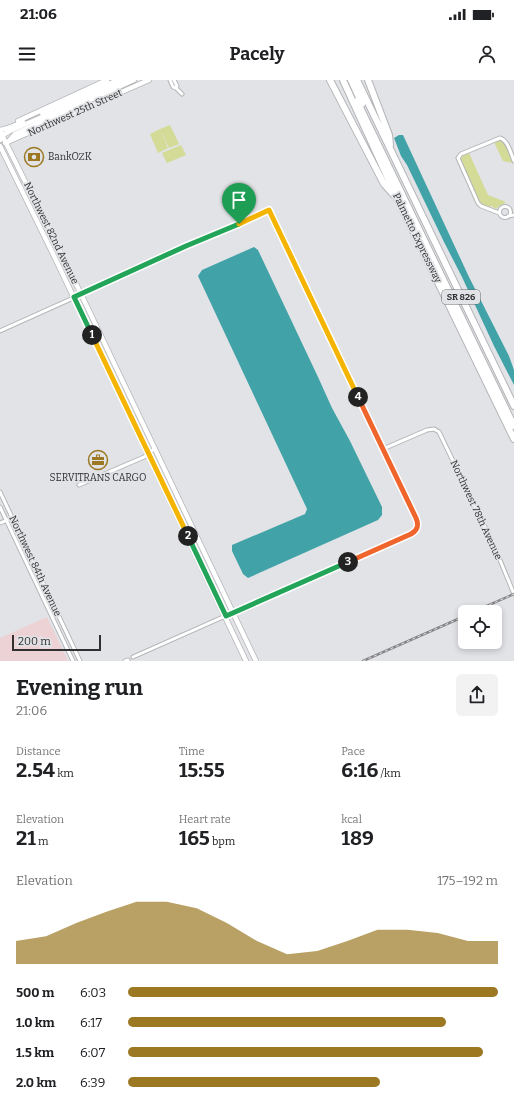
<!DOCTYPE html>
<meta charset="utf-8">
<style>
body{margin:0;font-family:Bitter,serif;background:#f2f2f2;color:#202124;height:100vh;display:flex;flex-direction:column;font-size:15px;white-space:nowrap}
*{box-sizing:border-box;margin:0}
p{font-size:13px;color:#757577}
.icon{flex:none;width:22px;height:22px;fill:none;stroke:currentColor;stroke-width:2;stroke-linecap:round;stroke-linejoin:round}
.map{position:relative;height:581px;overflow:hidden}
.sheet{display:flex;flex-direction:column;background:#fff;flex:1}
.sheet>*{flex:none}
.tools{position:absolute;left:458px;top:525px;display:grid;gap:8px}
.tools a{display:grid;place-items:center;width:44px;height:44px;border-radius:6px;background:#fff;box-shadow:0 2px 6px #0003;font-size:20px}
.scale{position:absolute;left:12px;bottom:10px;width:89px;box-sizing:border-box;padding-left:4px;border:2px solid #303031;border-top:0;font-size:11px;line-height:14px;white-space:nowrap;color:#303031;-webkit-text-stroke:3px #e2e3e6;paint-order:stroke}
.pin{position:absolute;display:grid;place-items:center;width:34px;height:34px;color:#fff;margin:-41px -17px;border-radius:50% 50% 50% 0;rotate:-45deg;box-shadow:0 0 4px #0007}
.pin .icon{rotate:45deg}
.km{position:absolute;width:20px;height:20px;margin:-10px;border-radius:50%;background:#222;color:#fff;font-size:11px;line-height:20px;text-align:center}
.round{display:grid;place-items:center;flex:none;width:42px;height:42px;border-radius:6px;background:#f2f2f2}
.head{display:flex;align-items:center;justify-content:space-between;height:68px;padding:0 16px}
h1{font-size:22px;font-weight:700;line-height:30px}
.metrics{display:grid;grid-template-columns:repeat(3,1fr);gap:6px;height:68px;padding:4px 16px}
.metrics div{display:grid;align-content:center}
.metrics b{font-size:20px;font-weight:700}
.metrics small{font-size:11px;font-weight:400}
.metrics p{font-size:11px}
.chart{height:112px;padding:8px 16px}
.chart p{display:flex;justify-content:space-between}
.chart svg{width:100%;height:72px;margin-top:4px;fill:#9c7823;opacity:.7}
ul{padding:0 16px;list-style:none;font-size:13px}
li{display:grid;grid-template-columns:64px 48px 1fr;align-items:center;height:30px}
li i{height:10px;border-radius:5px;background:#9c7823}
.status{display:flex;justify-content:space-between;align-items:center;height:28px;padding:0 20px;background:#fff;direction:ltr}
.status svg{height:11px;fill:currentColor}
header{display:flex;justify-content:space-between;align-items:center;height:52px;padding:0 16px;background:#fff;font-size:18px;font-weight:700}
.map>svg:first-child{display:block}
.commercial{fill:#ecd2d5}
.green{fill:#d3db96}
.water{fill:#41a3a8}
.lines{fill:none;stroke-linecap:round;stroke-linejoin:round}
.street-casing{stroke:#b4b5b8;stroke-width:5}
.secondary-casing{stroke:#b4b5b8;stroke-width:6}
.highway-casing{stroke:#b4b5b8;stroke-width:8}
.street{stroke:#fff;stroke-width:3}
.secondary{stroke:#fff;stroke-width:4.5}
.highway{stroke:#fff;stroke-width:6}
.rail-casing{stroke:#858587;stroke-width:2.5}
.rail{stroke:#e2e3e6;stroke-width:1;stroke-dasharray:3;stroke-linecap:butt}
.split-1-casing{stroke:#fff;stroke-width:8}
.split-2-casing{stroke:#fff;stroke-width:8}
.split-3-casing{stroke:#fff;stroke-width:8}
.split-4-casing{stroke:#fff;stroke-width:8}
.split-5-casing{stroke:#fff;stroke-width:8}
.split-1{stroke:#22a559;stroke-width:5}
.split-2{stroke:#f5b400;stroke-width:5}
.split-3{stroke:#22a559;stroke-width:5}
.split-4{stroke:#f0652b;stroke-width:5}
.split-5{stroke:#f5b400;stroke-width:5}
.labels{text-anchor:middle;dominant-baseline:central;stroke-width:3.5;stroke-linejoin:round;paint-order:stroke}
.shield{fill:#e2e3e6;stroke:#656667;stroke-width:1}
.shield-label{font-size:9px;font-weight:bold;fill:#303031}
.street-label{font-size:10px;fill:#303031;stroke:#e2e3e6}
.poi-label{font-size:10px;fill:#303031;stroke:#e2e3e6;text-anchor:start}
</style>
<div class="status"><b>21:06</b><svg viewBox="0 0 49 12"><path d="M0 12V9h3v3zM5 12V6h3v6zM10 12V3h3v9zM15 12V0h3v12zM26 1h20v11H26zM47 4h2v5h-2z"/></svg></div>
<header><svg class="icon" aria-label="menu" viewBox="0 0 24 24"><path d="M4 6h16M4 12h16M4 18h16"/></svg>Pacely<svg class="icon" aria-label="person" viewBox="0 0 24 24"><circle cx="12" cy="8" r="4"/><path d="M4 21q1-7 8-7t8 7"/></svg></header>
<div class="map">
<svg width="514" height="581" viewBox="0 0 514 581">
<rect width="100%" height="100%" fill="#e2e3e6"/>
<path class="commercial" d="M47,537L68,581H0V558Z"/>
<path class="green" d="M170,45L179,64L169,68L160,49Z
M160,49L168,68L158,73L150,54Z
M499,59L504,61L513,83L503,81L502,79L494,62Z
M181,65L186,75L167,83L162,73Z
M469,73L488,115L506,122C503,125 499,125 496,129L494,128L492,126L489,127L479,123L460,80L462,76Z"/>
<path class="water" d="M399,55H403L469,197L509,276L514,290V305L494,266L462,197L444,162L407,85L401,76L394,58Z
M254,167L258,170L318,297L332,328L350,361L382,427V435L378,440L248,498L243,494L232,471V465L305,434L307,429L198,196L202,190Z"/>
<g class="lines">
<g class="street-casing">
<path id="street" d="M170,0L173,7L176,8L182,14
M174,0L177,6L176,8
M499.5 132a5.5 5.5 0 1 1 11 0a5.5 5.5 0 1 1-11 0Z
M499,133L481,126L478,123L458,78L461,74L500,58C508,60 511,74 514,81
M508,136L514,135
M0,251L269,130L416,438C419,446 417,451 410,454L133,577
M383,369L427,350L434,349L439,352L495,468L514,514
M79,405L144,377L155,368
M0,412L80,581
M0,427L73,581
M0,443L12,438
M125,581L128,580"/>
</g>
<g class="secondary-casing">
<path id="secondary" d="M42,33L118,0
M18,41L107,0
M0,50L8,48L23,42
M0,51L81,214L256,581
M0,60L3,55L10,51L126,0
M8,62L15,54L134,0
M5,63L149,0
M0,66L55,178L246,581"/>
</g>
<g class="highway-casing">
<path id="highway" d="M330,0L384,104L393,114
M343,0L398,120L514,359
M351,0L362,24
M357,0L514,326
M368,0L389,55L390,65
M357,21L514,346"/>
</g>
<use href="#street" class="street"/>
<use href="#secondary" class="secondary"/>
<use href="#highway" class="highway"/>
<g class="rail-casing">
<path id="rail" d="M473,532L514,514
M363,581L465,536"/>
</g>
<use href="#rail" class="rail"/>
</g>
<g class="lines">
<g class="split-1-casing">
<path id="split-1" d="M92,255L74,217L186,166L239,144"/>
</g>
<g class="split-2-casing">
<path id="split-2" d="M92,255L188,456"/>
</g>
<g class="split-3-casing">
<path id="split-3" d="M188,456L226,536L348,482"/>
</g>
<g class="split-4-casing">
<path id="split-4" d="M348,482L411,454C418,450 419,445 416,438L358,317"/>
</g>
<g class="split-5-casing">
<path id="split-5" d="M239,144L269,130L358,317"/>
</g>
<use href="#split-1" class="split-1"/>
<use href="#split-2" class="split-2"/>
<use href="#split-3" class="split-3"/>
<use href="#split-4" class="split-4"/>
<use href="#split-5" class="split-5"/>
</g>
<defs>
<g id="bank-ring" transform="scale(1)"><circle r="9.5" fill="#e2e3e6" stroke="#9c7823" stroke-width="1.5"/><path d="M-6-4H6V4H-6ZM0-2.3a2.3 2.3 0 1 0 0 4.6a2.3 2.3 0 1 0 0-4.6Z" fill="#9c7823"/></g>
<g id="office-ring" transform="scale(1)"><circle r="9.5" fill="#e2e3e6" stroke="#9c7823" stroke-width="1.5"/><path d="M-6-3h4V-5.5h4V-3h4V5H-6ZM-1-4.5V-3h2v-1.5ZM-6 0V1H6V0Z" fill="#9c7823"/></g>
</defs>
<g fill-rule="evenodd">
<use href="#bank-ring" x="34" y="77"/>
<use href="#office-ring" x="98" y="380"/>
</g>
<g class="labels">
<rect class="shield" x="442" y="210" width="38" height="14" rx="3"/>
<g class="shield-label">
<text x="461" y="217">SR 826</text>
</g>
<g class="street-label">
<text transform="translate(75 33) rotate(-24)">Northwest 25th Street</text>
<text transform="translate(51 153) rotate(64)">Northwest 82nd Avenue</text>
<text transform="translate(417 158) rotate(64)">Palmetto Expressway</text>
<text transform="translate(476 430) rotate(65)">Northwest 78th Avenue</text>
<text transform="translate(35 486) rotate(65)">Northwest 84th Avenue</text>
</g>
<g class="poi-label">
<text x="48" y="77">BankOZK</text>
<text x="98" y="398" text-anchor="middle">SERVITRANS CARGO</text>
</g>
</g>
</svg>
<div class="tools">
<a><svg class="icon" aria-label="locate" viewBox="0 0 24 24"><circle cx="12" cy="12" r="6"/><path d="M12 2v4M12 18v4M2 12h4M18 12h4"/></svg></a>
</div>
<div class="scale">200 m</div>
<div class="pin" style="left:239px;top:144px;background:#1e9e55"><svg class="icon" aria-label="arrive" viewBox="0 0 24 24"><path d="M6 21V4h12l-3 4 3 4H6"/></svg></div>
<b class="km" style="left:92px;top:255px">1</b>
<b class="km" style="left:188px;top:456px">2</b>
<b class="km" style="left:348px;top:482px">3</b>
<b class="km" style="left:358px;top:317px">4</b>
</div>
<section class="sheet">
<div class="head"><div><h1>Evening run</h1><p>21:06</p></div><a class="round"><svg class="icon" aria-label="share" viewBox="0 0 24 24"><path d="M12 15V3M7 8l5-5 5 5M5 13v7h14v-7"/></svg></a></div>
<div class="metrics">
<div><p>Distance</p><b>2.54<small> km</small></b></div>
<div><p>Time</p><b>15:55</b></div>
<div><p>Pace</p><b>6:16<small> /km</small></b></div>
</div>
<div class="metrics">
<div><p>Elevation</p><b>21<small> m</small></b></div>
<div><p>Heart rate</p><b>165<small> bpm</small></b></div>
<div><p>kcal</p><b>189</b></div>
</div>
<div class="chart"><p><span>Elevation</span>175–192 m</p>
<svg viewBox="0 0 160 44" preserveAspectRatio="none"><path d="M0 44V30L10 27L20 19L30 12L40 6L50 6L60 10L70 19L80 30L90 38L100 36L110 30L120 23L130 23L140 25L150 30L160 30V44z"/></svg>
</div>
<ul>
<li><b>500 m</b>6:03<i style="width:100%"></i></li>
<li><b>1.0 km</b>6:17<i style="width:86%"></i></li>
<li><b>1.5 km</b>6:07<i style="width:96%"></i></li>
<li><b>2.0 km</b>6:39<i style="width:68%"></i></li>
</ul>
</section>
